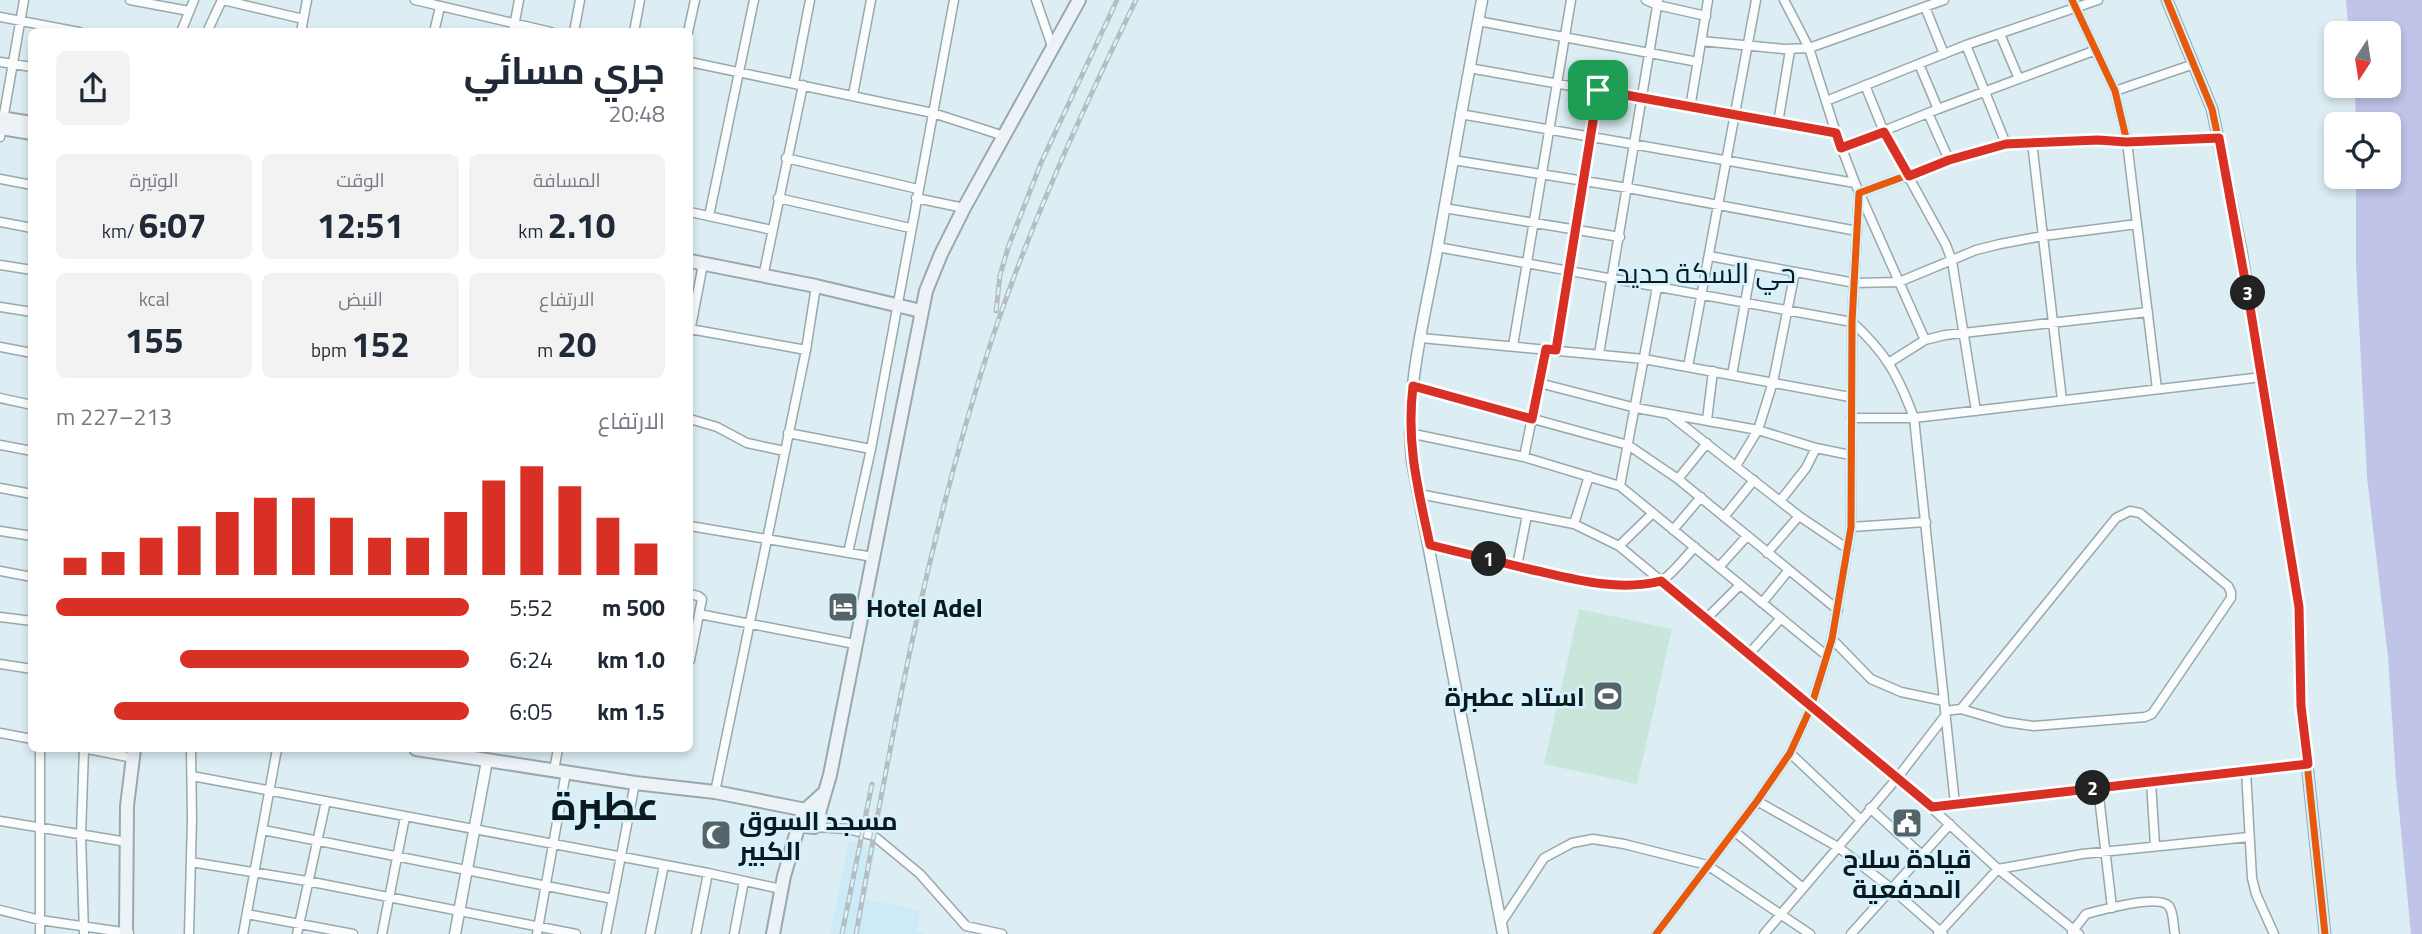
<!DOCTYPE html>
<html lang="ar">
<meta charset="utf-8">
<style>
body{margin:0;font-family:"Titillium Web",Cairo,sans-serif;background:#f2f2f3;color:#1f2937;direction:rtl;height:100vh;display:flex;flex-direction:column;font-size:26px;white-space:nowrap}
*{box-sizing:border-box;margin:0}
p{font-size:23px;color:#747a83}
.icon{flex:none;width:38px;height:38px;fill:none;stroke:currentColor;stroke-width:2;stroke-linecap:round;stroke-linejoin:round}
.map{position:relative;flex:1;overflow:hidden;direction:ltr}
.sheet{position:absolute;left:28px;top:28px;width:665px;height:724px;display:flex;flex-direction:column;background:#fff;border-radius:10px;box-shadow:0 4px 10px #0003;direction:rtl}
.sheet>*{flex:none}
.needle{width:46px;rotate:192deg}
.buttons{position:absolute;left:2324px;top:21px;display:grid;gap:14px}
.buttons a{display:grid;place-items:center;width:77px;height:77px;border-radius:10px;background:#fff;box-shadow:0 4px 10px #0003;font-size:35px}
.pin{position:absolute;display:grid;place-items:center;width:60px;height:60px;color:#fff;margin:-30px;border-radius:14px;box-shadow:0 4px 10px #0006}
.km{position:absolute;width:35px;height:35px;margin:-18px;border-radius:50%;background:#222;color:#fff;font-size:19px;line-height:35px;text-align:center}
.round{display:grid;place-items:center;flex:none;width:74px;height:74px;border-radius:10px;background:#f2f2f3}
.summary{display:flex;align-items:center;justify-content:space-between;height:119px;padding:0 28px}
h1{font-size:38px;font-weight:700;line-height:52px}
.figures{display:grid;grid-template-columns:repeat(3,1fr);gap:10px;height:119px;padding:7px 28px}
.figures div{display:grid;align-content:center;border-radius:10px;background:#f2f2f3;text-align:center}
.figures b{font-size:35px;font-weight:700}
.figures small{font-size:19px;font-weight:400}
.figures p{font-size:19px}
.chart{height:196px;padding:14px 28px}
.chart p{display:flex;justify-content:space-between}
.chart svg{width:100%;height:126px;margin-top:7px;stroke:#d93025;stroke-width:6}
ul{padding:0 28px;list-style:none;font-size:23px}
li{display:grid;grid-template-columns:112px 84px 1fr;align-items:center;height:52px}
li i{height:18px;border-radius:9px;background:#d93025}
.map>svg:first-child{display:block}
.built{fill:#ccebf6}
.green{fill:#c9e6da}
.water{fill:#bfc4e8}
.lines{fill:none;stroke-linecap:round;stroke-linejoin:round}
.minor-casing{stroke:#99a8ac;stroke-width:11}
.tertiary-casing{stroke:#99a8ac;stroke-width:13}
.secondary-casing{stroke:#99a8ac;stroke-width:16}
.minor{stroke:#fafcfd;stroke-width:8}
.tertiary{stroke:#fafcfd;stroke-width:10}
.secondary{stroke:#edf2f7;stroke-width:12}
.rail-casing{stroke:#b7bcbe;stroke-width:5}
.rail{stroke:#d2f3ff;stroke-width:2.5;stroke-dasharray:8;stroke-linecap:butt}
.cycleway-casing{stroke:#d2f3ff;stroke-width:11}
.cycleway{stroke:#e8590c;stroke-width:7}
.route-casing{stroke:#fff;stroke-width:14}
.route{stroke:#d93025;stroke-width:9}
.labels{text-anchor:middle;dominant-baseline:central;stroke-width:5;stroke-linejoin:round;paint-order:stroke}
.poi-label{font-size:26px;font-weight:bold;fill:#0d191d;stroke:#d2f3ff;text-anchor:start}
.neighbourhood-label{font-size:28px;fill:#0d191d;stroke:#d2f3ff}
.town-label{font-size:40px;font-weight:bold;fill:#0d191d;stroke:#d2f3ff}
</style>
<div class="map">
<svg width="2422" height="934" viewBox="0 0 2422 934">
<rect width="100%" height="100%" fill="#dceef4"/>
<path class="built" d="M849,841L876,847L866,899L920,911L917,932L925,934H830Z"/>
<path class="green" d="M1579,609L1672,629L1637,784L1544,764Z"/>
<path class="water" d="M2346,0H2422V934H2411L2396,779L2388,657L2367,477L2356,264V177H2389V124H2356L2355,86H2389V33H2349Z"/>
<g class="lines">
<g class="minor-casing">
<path id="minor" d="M130,0L189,11
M223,0L303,19
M415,0L551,32
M1036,0L1053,49
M1646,0L1657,5L1706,16
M1784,0L1809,48L1836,133L1855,183L1925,340
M1925,7L1944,54
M0,17L79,32
M1478,21L1698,62
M181,32L194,0
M207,32L222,0
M301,32L307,0
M434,32L440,7
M513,32L519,0
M574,32L580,0
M634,32L640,0
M688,32L695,0
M2000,34L2019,79
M1701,41L1784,49L1809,48L1944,0
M1966,45L2006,144
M0,62L32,67
M690,62L933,113L1004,136
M1469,68L1836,133
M794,83L810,0
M1865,85L1884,132L1946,245L1952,261L1976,411
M2115,91L2194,64
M853,95L871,0
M1826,101L1966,45L2098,0
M1690,108L1708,0
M1938,109L2096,50
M1928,113L1949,160
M1460,114L1855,183
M1778,123L1790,50
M0,137L24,0
M2032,142L2062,400
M1841,148L1938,109L1919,64
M786,158L918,189
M1453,160L1628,188L1857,231
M0,179L32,185
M778,198L910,228
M916,198L964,208
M1444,208L1620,237
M690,212L772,230
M709,216L754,0
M0,222L32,228
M1437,247L1852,322C1886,353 1898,375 1914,418L1955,804
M1709,256L1855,283L1899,282L1976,250L2000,244L2043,236L2137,224
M0,265L32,270
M763,277L803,85
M0,307L32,312
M690,329L806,350
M690,332L703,264
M1421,338L1644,359L1850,397
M1513,346L1571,0
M0,347L32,353
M1556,350L1598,90
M1599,354L1658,0
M1890,362L1925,340L1945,335L2148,312
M1688,367L1756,0
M1732,375L1752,264
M1539,383L1636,408L1758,430L1816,448L1850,455
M1413,386L1628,445L1678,479L1838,610
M2157,389L2127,142L2219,138
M0,398L32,405
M1670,415L1799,516L1848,549
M1851,418H1914L2262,377
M690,419L717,427L747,443L784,451
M1707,420L1713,371
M788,433L871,449
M1409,433L1524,457L1620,486L1827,656
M0,445L32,451
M1524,457L1546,349
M1736,466L1758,430L1773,382L1795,272
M1678,479L1707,443
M1620,486L1657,287
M0,488L32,494
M1419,494L1574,524L1619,546L1898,777L1998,869L2079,934
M1780,501L1806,468L1816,448
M1724,517L1754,480
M1574,524L1589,476
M690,526L873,557
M1851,527L1926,522
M1673,530L1701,497
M0,531L32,536
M1430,545C1474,555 1624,600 1661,581C1671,576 1686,556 1695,547
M1619,546L1653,513
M848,553L871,449L954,0
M1767,553L1799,516
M1517,566L1527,515
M1719,567L1747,536
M0,571L32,577
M690,594L698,596L702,599L690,660
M1762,603L1788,571
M699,614L855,644
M0,617L32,621
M1706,619L1740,585
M1832,639L1871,679L1901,692L1944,701
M1749,654L1781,618
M0,664L32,669
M1945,711L1961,709L2005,722L2034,726L2145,717L2152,714L2231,598V592L2228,586L2140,513L2130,511L2116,518L1961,709
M0,733L32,739
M40,749V934
M88,749L133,758
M1790,753L1861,820
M554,770L558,749
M2246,771L2252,878L2256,894L2274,934
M192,776L708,873L781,889
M2151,782L2155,846
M2098,788L2112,908
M715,792L806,350L816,286
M1757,801L1838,847L1892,889L1943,934
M1932,807L2308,764
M1870,808L1923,856
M0,821L127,842
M814,827L848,829L874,836L920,874L966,926L1002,934
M263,830L613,899
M1734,831L1803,888
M191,862L307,881L576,934
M0,910L40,920L129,933
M247,914L353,934
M1501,923L1544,858L1572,843L1593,839L1624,844L1707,865L1810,934
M2072,932L2086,914C2101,910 2158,894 2169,906C2174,913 2173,926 2175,934
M84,934L81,835L84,749
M189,934L192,819L191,749
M243,934L277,749
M297,934L326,801
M382,934L405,817
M537,934L566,772
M606,934L635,783
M650,934L664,865
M696,934L708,873
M734,934L744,881
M1656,934L1757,801L1790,753L1811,707L1832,639L1851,527L1852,322L1859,193L1949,160L2006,144L2098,140L2127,142L2115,91L2072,0
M1764,934L1898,777L1945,716
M1851,934L1950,824
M1938,934L1998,869L2082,854L2249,837"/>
</g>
<g class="tertiary-casing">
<path id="tertiary" d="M1482,0C1466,85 1451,171 1436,256C1423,324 1405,392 1412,461L1503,934
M2167,0L2212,109L2241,249L2262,377L2299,607L2301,706L2325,934
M455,934L487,761"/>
</g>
<g class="secondary-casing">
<path id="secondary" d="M0,118L32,123
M0,128L32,133
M690,261L816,286L921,311
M416,749L635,783L715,792L806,810
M815,810L820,816V822L814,827L806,826L801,819L803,812L825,792
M819,813L830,775L926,291L941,254L964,208L1079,0
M126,934L127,806L134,749
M773,934L784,876L797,831L802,822"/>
</g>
<use href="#minor" class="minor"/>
<use href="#tertiary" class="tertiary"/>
<use href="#secondary" class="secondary"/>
<g class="rail-casing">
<path id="rail" d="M996,311L1000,275L1009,245L1041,163L1117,0
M842,934L872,784
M856,934C892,733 929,530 993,336C1032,220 1083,109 1136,0"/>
</g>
<use href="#rail" class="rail"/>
<g class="cycleway-casing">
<path id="cycleway" d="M2167,0L2212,109L2241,249L2262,377L2299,607L2301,706L2325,934
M1656,934L1757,801L1790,753L1811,707L1832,639L1851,527L1852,322L1859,193L1949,160L2006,144L2098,140L2127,142L2115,91L2072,0"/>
</g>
<use href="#cycleway" class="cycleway"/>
</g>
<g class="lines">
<g class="route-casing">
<path id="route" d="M1598,90L1836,133L1841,148L1884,132L1909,176L1949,160L2006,144L2098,140L2126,142L2219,138L2251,313L2299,607L2301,706L2308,764L1932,807L1661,581C1617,592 1573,579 1529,569C1496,561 1463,553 1430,545C1418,489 1406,444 1413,386L1532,419L1546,349L1556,350Z"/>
</g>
<use href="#route" class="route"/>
</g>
<defs>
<g id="hotel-square" transform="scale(1.575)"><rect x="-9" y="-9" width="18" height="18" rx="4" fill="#556468" stroke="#d2f3ff"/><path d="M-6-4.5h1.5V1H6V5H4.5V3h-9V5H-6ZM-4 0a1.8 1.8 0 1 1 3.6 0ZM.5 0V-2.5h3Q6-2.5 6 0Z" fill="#fff"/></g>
<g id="stadium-square" transform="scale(1.575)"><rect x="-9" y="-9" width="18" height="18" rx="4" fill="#556468" stroke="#d2f3ff"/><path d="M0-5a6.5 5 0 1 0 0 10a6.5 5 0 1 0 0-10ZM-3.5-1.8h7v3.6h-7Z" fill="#fff"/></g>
<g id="civic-square" transform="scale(1.575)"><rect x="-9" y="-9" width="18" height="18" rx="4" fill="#556468" stroke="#d2f3ff"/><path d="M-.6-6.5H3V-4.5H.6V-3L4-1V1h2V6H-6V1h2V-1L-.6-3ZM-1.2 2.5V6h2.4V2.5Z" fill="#fff"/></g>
<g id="mosque-square" transform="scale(1.575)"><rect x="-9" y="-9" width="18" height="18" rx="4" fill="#556468" stroke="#d2f3ff"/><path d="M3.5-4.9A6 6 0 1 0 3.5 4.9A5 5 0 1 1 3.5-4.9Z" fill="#fff"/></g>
</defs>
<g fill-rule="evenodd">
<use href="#hotel-square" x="843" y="607"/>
<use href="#stadium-square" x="1608" y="696"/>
<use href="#civic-square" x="1907" y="823"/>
<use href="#mosque-square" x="716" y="835"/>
</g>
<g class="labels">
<g class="poi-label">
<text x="866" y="607">Hotel Adel</text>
<text x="1585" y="696" text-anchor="end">استاد عطبرة</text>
<text x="739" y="820">مسجد السوق<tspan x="739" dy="30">الكبير</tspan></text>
<text x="1907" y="858" text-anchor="middle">قيادة سلاح<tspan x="1907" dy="30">المدفعية</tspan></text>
</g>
<g class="neighbourhood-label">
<text x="1706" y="272">حي السكة حديد</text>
</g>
<g class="town-label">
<text x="605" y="805">عطبرة</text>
</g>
</g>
</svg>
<div class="buttons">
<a><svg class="needle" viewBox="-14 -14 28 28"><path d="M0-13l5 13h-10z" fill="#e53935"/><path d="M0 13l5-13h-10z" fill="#747a83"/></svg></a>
<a><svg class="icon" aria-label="locate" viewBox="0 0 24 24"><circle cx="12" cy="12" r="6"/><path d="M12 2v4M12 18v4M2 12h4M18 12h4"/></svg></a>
</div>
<div class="pin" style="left:1598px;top:90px;background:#1e9e55"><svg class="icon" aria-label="arrive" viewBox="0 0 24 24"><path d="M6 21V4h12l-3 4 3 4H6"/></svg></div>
<b class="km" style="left:1489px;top:559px">1</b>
<b class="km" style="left:2093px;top:788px">2</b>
<b class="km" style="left:2248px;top:293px">3</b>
<section class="sheet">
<div class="summary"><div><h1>جري مسائي</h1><p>20:48</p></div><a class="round"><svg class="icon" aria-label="share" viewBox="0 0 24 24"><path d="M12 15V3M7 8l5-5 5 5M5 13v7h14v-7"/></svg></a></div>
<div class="figures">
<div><p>المسافة</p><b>2.10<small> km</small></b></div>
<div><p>الوقت</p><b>12:51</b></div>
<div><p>الوتيرة</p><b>6:07<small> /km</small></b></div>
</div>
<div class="figures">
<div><p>الارتفاع</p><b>20<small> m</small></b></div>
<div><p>النبض</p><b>152<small> bpm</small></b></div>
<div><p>kcal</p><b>155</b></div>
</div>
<div class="chart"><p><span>الارتفاع</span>213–227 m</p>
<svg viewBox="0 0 160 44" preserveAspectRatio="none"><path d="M5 44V38M15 44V36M25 44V31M35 44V27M45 44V22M55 44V17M65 44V17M75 44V24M85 44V31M95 44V31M105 44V22M115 44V11M125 44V6M135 44V13M145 44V24M155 44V33"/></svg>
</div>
<ul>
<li><b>500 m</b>5:52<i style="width:100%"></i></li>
<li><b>1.0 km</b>6:24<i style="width:70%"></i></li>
<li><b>1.5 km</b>6:05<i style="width:86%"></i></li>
</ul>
</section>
</div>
